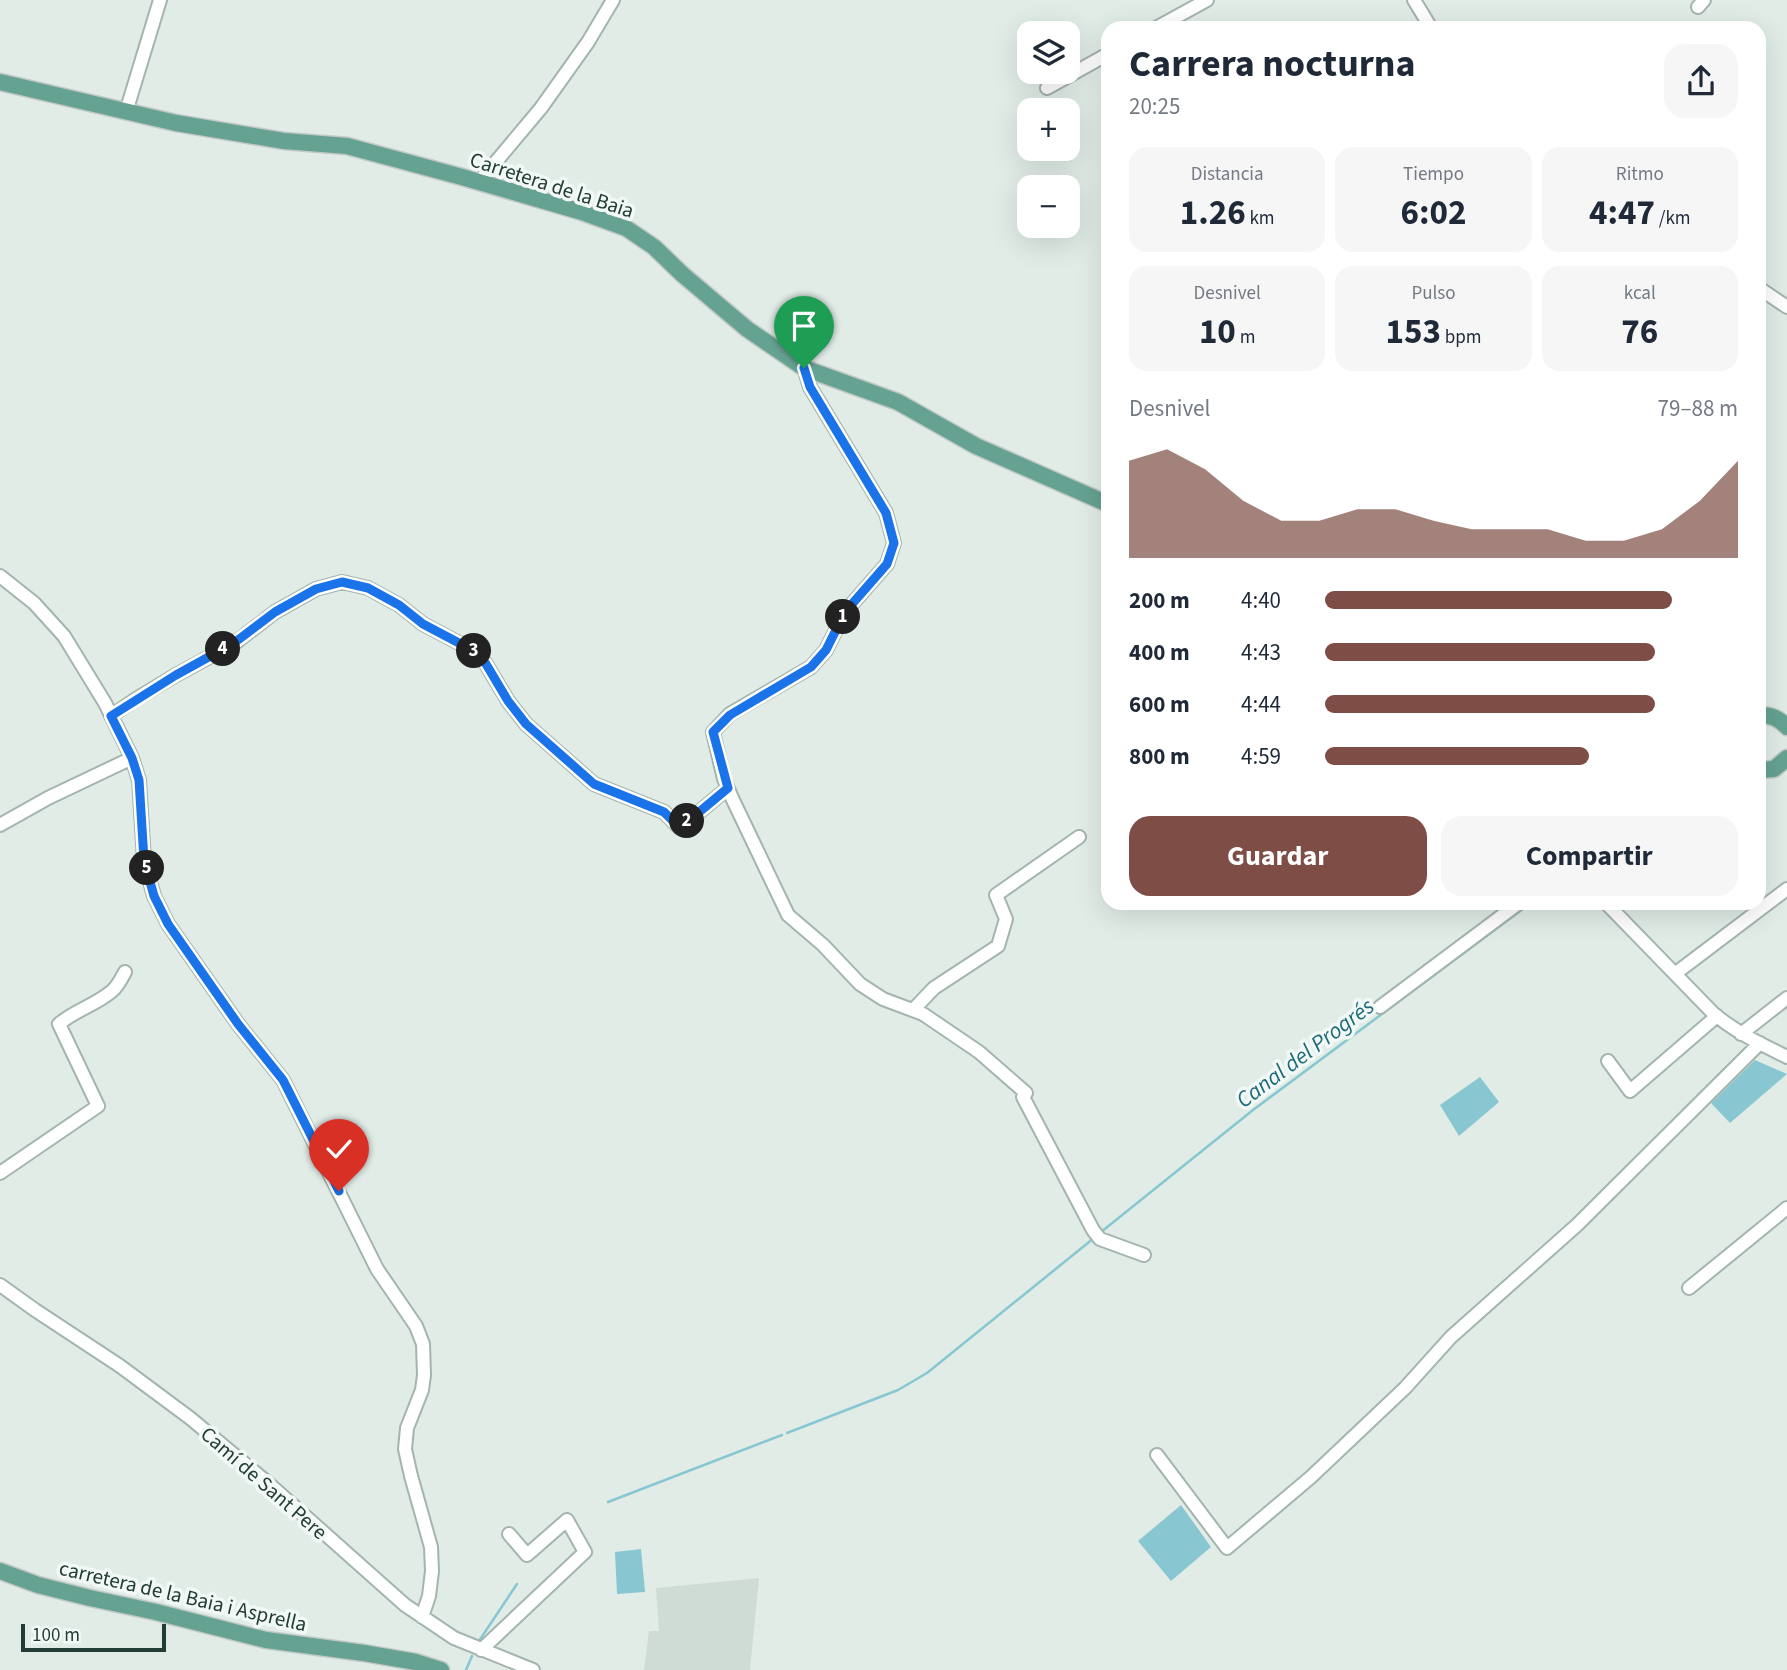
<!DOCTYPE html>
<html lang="es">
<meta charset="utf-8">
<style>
body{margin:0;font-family:"Source Sans 3",sans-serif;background:#f6f6f7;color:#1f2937;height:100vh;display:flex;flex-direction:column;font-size:26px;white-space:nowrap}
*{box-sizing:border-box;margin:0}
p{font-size:23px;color:#747a83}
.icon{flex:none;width:38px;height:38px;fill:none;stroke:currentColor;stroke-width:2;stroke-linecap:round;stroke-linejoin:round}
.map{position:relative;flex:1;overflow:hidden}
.sheet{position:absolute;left:1101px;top:21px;width:665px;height:889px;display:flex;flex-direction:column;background:#fff;border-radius:21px;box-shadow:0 7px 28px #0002}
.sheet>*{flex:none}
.tools{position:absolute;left:1017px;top:21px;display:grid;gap:14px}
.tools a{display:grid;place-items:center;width:63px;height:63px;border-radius:14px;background:#fff;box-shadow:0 7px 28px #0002;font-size:35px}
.scale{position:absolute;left:21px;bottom:18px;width:145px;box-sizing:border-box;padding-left:7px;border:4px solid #213d35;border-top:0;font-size:19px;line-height:24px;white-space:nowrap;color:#213d35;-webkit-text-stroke:5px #f2f8f5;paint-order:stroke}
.pin{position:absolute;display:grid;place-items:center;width:60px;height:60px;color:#fff;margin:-72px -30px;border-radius:50% 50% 50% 0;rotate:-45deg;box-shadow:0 0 7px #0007}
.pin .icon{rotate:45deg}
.km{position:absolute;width:35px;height:35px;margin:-18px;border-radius:50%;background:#222;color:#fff;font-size:19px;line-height:35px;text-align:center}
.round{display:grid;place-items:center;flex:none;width:74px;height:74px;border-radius:21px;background:#f6f6f7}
.head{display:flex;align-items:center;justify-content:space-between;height:119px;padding:0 28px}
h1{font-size:38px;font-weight:700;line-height:52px}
.figures{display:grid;grid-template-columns:repeat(3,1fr);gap:10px;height:119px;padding:7px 28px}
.figures div{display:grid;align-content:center;border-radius:18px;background:#f6f6f7;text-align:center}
.figures b{font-size:35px;font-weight:700}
.figures small{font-size:19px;font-weight:400}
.figures p{font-size:19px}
.chart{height:196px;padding:14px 28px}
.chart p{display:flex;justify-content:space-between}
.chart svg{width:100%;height:126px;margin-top:7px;fill:#7e4e46;opacity:.7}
.action{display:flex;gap:14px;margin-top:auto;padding:14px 28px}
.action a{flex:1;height:80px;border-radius:21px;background:#7e4e46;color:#fff;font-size:28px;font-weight:700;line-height:80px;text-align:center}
.action a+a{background:#f6f6f7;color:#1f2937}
ul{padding:0 28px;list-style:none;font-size:23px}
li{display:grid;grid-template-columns:112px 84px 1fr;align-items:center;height:52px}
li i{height:18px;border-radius:9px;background:#7e4e46}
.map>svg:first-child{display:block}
.built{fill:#cfdcd6}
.water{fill:#88c7d2}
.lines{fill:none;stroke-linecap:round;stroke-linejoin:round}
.stream{stroke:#88c7d2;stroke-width:2.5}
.minor-casing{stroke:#a4b4ae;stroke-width:16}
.major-casing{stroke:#c1c9c6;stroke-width:19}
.minor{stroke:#fff;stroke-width:12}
.major{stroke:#65a291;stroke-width:16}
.route-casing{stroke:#fff;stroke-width:14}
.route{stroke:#1a73e8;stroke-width:9}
.labels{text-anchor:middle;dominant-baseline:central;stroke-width:7;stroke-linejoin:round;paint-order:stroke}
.street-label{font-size:21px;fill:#213d35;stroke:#f2f8f5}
.water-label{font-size:23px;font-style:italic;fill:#1b6a79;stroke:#f2f8f5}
</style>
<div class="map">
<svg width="1787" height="1670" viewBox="0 0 1787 1670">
<rect width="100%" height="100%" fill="#e1ece7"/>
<path class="built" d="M759,1578L750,1670H644L649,1631H659L656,1588Z"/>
<path class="water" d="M1755,1060L1787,1074L1730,1123L1711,1103Z
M1480,1077L1499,1102L1459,1136L1440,1105Z
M1181,1505L1211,1547L1171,1581L1138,1541Z
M641,1549L645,1592L617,1594L615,1552Z"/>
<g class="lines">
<path class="stream" d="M1101,1232L1253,1110L1531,903
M787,1433L898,1390L927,1373L1094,1238
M608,1502L782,1435
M479,1641L517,1584
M466,1670L472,1656"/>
<g class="minor-casing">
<path id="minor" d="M1414,0L1431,28
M1698,7L1704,0
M1156,28L1207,0
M1047,88L1108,54
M126,112L160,0
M479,182L541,108L588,42L613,0
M1759,288L1787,307
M804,368L810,387L886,513L894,543L887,564L845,612L826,650L811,667L730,714L713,732L724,779L732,798L788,915L823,945L860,984L883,999L923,1014L979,1052L1026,1093
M0,576L34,603L64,636L105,703L132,758L139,780L144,860L154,896L168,924L238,1024L283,1080L377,1269L416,1326L423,1344L424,1375L422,1390L407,1428L405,1449L411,1476L431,1547L432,1571L429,1596L422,1617
M111,716L136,699L176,675L235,643L275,612L316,589L342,582L368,588L399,605L423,624L476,652L486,664L508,701L526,724L594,784L664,812L680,828L728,788
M0,825L48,798L132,758
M1606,903L1713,1013C1735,1032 1761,1044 1787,1057
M1676,973L1787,889
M1380,1007L1519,903
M913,1010L934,988L998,946L1006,919L996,895L1079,837
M1741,1034L1787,998
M1608,1061L1630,1091L1717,1016
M1023,1097L1093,1230L1100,1239L1144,1255
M0,1173L98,1106L59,1024C75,1010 96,1005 112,991C118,986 121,979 125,972
M0,1285L35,1310L120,1366L190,1418L269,1484L405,1605L454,1638L533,1670
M1689,1288L1787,1208
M1157,1455L1227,1548L1311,1477L1405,1388L1451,1337L1577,1225L1760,1043
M481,1650L585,1552L567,1520L527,1555L509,1534"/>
</g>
<g class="major-casing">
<path id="major" d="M0,82L176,123L284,141L347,146L462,177L582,212L626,228L654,247L682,274L747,329L804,368L898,402L976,446L1108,504
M1759,715C1771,715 1779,718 1787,727
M1759,770L1774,769L1787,758
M0,1571L38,1585L90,1598L156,1612L266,1640L364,1653L416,1662L441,1670"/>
</g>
<use href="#minor" class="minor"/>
<use href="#major" class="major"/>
</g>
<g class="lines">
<g class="route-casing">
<path id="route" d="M339,1191L283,1080L238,1024L168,924L154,896L144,860L139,780L132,758L111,716L176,675L234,643L275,612L316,589L342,582L368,588L399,605L423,624L476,652L486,664L508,701L526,724L594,784L664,812L680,828L728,788L713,732L730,715L811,667L826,650L845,612L887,564L894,543L886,513L810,387L804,368"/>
</g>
<use href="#route" class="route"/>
</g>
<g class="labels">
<g class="street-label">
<text transform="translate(552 185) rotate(18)">Carretera de la Baia</text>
<text transform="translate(264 1483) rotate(41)">Camí de Sant Pere</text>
<text transform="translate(183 1596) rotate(13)">carretera de la Baia i Asprella</text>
</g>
<g class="water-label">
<text transform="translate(1305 1053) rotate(-37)">Canal del Progrés</text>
</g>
</g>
</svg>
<div class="tools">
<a><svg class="icon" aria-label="layers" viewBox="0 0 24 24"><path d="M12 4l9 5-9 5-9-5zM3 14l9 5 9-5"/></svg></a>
<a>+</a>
<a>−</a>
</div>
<div class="scale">100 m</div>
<div class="pin" style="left:804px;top:368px;background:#1e9e55"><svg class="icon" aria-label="arrive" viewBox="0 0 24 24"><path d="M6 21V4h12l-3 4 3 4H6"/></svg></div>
<div class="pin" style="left:339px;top:1191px;background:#d93025"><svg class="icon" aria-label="check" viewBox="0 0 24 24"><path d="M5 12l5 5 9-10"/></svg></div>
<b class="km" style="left:843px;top:617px">1</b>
<b class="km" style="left:687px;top:821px">2</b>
<b class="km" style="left:474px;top:651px">3</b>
<b class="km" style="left:223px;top:649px">4</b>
<b class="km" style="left:147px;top:868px">5</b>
<section class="sheet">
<div class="head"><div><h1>Carrera nocturna</h1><p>20:25</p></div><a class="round"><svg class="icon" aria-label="share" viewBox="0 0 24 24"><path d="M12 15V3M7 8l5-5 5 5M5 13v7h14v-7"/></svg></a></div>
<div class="figures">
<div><p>Distancia</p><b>1.26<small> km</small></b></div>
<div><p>Tiempo</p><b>6:02</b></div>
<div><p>Ritmo</p><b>4:47<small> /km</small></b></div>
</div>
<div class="figures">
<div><p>Desnivel</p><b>10<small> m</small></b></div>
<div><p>Pulso</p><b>153<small> bpm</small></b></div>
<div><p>kcal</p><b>76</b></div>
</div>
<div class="chart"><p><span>Desnivel</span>79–88 m</p>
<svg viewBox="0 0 160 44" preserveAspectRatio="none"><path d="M0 44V10L10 6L20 13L30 24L40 31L50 31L60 27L70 27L80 31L90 34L100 34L110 34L120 38L130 38L140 34L150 24L160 10V44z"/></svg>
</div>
<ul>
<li><b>200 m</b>4:40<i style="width:84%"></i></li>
<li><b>400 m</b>4:43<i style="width:80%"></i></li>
<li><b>600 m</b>4:44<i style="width:80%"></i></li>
<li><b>800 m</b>4:59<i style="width:64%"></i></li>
</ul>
<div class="action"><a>Guardar</a><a>Compartir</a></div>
</section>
</div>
